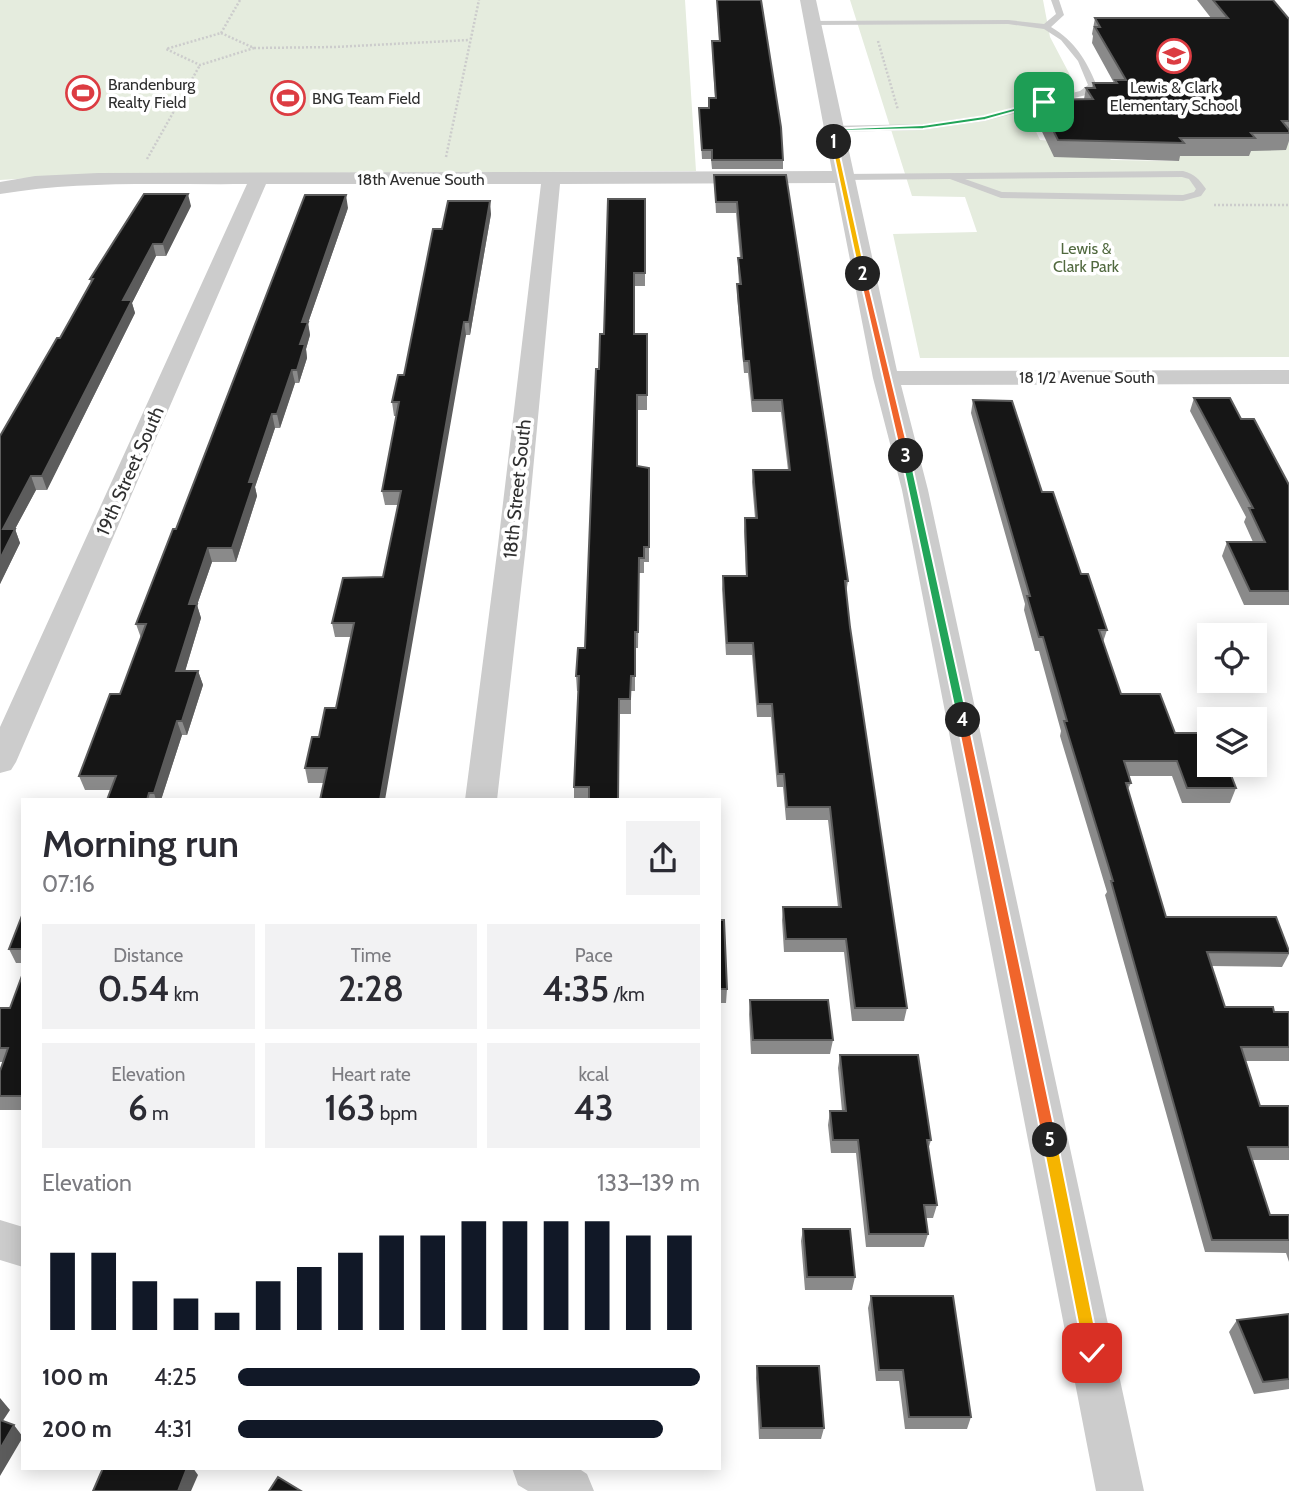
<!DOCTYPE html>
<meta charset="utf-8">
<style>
body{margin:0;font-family:Cabin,sans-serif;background:#f2f2f3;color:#2b2b33;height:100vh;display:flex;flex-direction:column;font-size:26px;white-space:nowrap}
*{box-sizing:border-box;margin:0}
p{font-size:23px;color:#7c7c81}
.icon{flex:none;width:38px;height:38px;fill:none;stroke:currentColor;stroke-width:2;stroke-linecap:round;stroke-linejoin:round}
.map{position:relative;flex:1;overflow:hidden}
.sheet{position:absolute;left:21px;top:798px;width:700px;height:672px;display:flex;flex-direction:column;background:#fff;border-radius:0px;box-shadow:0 4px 18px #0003}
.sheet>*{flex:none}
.fabs{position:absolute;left:1197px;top:623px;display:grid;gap:14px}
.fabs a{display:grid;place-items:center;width:70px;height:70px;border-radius:0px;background:#fff;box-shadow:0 4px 18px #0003;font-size:35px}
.pin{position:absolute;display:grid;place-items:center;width:60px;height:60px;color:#fff;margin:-30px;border-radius:14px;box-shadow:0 4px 10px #0006}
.km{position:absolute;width:35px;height:35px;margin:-18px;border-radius:50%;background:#222;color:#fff;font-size:19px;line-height:35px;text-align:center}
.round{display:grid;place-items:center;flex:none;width:74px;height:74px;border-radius:0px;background:#f2f2f3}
.overview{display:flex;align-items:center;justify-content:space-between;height:119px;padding:0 21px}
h1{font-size:38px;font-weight:600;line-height:52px}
.stats{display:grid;grid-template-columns:repeat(3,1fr);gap:10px;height:119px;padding:7px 21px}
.stats div{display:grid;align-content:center;border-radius:0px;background:#f2f2f3;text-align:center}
.stats b{font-size:35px;font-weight:600}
.stats small{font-size:19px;font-weight:400}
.stats p{font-size:19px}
.chart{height:196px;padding:14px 21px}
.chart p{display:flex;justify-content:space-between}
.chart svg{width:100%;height:126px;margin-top:7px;stroke:#111827;stroke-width:6}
ul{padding:0 21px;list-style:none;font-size:23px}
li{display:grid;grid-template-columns:112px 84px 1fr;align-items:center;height:52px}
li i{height:18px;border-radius:9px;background:#111827}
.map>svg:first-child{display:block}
.green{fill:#e5ecde}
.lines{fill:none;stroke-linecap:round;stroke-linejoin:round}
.path{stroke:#ccc;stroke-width:2.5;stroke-dasharray:2 2;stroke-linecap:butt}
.service{fill:#ccc;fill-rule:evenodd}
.minor{fill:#ccc;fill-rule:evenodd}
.wall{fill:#8a8a8a}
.shaded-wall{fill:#5c5c5c}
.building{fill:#161616;stroke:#5c5c5c;stroke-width:2}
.split-1{fill:#22a559;stroke:#fff;stroke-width:2}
.split-2{fill:#f5b400;stroke:#fff;stroke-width:2}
.split-3{fill:#f0652b;stroke:#fff;stroke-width:2}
.split-4{fill:#22a559;stroke:#fff;stroke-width:2}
.split-5{fill:#f0652b;stroke:#fff;stroke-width:2}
.split-6{fill:#f5b400;stroke:#fff;stroke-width:2}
.labels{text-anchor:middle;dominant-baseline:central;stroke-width:7;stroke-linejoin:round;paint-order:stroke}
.far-poi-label{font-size:16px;fill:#2f2f2f;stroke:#fff;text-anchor:start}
.far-street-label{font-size:16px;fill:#2f2f2f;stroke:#fff}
.far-park-label{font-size:16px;fill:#51693f;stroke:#fff}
.street-label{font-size:19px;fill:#2f2f2f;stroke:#fff}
</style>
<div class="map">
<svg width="1289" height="1491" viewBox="0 0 1289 1491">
<rect width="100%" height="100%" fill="#fff"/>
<path class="green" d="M0,0H685L696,171L98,174L0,180Z
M850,0H1043L1050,37L1070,75L1076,95L1063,117H1029L1040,140L1051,141L1108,157L1111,160L1178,161L1176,156H1248L1244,149L1285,150L1278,142H1289V357L920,358L893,234L977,232L965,197L912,196Z"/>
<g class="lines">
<path class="path" d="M221,33L254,48L200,65L166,49Z
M221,33L240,0
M878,41L898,110
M254,48L335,47L469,40
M446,157L479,0
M147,159L200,65
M1214,205H1289"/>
<path class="service" d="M1051,0H1059L1064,15L1051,27C1075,41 1086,60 1097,86L1086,95L985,121L923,130L831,132L826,129L831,126L923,124L985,115L1080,91L1088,85L1078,61L1061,40L1044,29L1008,24L812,25L809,21L1008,20L1044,24L1056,14Z
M1183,171C1195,174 1199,179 1206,189L1201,196L1183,201L1001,198L950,179L842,180L837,177L842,174ZM1182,177L1189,179L1196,189L1194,192L1183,195L1002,192L965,179Z"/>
<path class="minor" d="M800,0H816L897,371L1289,370V384L901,385L928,490L1144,1491H1096L902,490L873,378L835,183L560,184L526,545L497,800H465L498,545L541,184H266L16,762L11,770L0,773V727L247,184C165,185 81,180 0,194V182L35,176L98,173L832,171Z
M0,1220L23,1227V1267L0,1260Z
M512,1468H578L587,1474L594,1491H528L518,1485Z"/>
</g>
<path class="wall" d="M717,0H761L783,160V169H712L711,159H702L699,108H708L709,98H715L712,50V41H719Z
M1197,0H1273L1289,19V141L1286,150L1251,151L1249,156H1180L1179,161L1054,157L1035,117L1038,100L1084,99L1086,88H1092L1093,83H1114L1092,43L1093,36L1092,34L1095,18H1211Z
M714,175H786L848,581L846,593L850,627L907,1008L904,1021H852L844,952H784L782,920L783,907H838L828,820H786L783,787H777L771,717H757L752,655H726L722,589L723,576H746L744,531L745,518H755L752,482L753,470H788L781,412H752L748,373H744L737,295V284H739L738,269V258H740L736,213H716Z
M645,199V286H634V334H647V410H637V467L649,468V562H644V573H639L638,648H635V691H631V714H620L618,800H574V787L578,691H577L576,676L585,648L599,369L604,334Z
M191,206L166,256H156L132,303L135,313L47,490H36L15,529L20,543L0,584V436L60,338L91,283L90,279Z
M348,208L308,323L310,335L306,349L307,358L299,383H295L280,428H275L255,487L257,496L236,562H212L197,605L201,618L185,671H198L203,685L187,735H182L161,800H107L111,790H85L79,776L120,694L141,638L136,624L176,529Z
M491,214L470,335H466L324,783H308L305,768L319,737L336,708L351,637H335L332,623L383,577L398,505H385L382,491L397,416H394L392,402L404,375L442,229Z
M1194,398L1241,419L1289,485V605H1244L1222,556L1227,542H1253L1244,522L1246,517L1190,411Z
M973,400L1042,492L1107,630L1103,642L1121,694L1175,733L1236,788L1230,803H1182L1172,776H1128L1131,783L1128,789L1166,917L1289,951V954L1282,967L1211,966L1225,1007L1274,1012H1289V1061H1245L1260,1106H1289V1160H1252L1270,1215H1289V1262L1286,1253L1205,1252L1105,895L1107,892L1060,736L1061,731L1039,651H1035L1024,610L1025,604L971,413Z
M23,913V963H16L9,949Z
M719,920L727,989L726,1003H719Z
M23,973V1110H0V1071L3,1062H0V1008H10Z
M750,1000L833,1040L830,1054H751L749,1014Z
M840,1055L931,1140L928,1150L937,1205L933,1218H925L928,1234L924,1247H866L856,1153H831L828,1125L830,1111H842L838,1068Z
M803,1229L855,1277L852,1290H805L801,1241Z
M871,1296L971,1417L967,1429H905L899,1381H876L868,1308Z
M1289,1314V1389L1254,1394L1229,1332L1237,1320Z
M757,1366L824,1428L821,1439H759L756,1378Z"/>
<path class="shaded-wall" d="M188,194L191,206L166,256L163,244Z
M346,195L348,208L308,323L310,335L306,349L307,358L299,383L297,370L300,344L302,322Z
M490,201L491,214L470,335L469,322Z
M153,244L156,256L132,303L135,313L47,490L42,476L123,300Z
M464,322L466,335L385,800H380Z
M292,370L295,383L280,428L277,414Z
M272,414L275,428L255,487L257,496L236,562L232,548L249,482Z
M31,476L36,490L15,529L20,543L0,584V559L3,529Z
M208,548L212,562L197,605L201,618L181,685L176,671L189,604Z
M198,671L203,685L187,735L182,721Z
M177,721L182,735L161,800H156L154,793Z
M0,1398L10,1410L0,1425Z
M14,1425L23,1437L0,1476V1449Z
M187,1468H193L198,1475L191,1491H178Z"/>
<path class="building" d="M717,0H761L781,127L783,160H712V150H702L699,108H709V98H716L712,41H720Z
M1213,0H1273L1289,19V121H1282L1289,130V133H1251L1255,138H1180L1184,143L1058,140L1038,100L1093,99L1086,88H1095L1093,83H1117L1115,80H1126L1095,27H1100L1095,18H1228Z
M714,175H786L826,433L848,581H845L850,627L907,1008H855L846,939H786L783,907H841L830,807H787L784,774H778L772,704H758L753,643H727L723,576H747L745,518H757L753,470H790L782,400H753L749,361H744L737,284H741L738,258H742L737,202H716Z
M144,194H188L163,244H153L123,300H132L42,476H31L3,529H15L0,559V436L57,338H60L93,279H90Z
M305,195H346L302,322H308L300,344H305L297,370H292L277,414H272L249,482H254L232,548H208L189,604H197L176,671H198L182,721H177L154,793H149L147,800H107L116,776H79L110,694H120L146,624H136L173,529H176Z
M608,199H645V273H634V334H647V395H637V466L649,468V547H644V558H639L638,632H635V676H631L630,699H619L618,800H589V787H574L579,676H576L578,648H585L596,369H599L600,334H604Z
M448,201H490L469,322H464L380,800H320L327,768H305L312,737H319L325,708H336L354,623H332L343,578L383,577L401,491H382L399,402H392L398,375H404L433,229H442Z
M1194,398H1230L1241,419H1254L1289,485V591H1250L1227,542H1265L1249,508H1253Z
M973,400L1012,401L1042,492H1053L1081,574H1088L1107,630H1099L1121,694H1160L1175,733H1209V765H1227L1236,788H1187L1177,761H1124L1131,783H1126L1166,917H1276L1289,951V953L1207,952L1225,1007H1273L1274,1012H1289V1047H1241L1260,1106H1289V1147H1248L1270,1215H1289V1240H1212L1111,881H1113L1064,721H1067L1043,637H1039L1027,596H1030Z
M23,913V949H9Z
M719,920H724L727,989H719Z
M23,973V1096H0V1071L8,1048H0V1008H10Z
M750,1000H828L833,1040H753Z
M840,1055H918L931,1140H927L937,1205H924L928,1234H869L858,1140H833L830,1111H846Z
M803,1229H850L855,1277H807Z
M871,1296H953L971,1417H909L903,1370H879Z
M1289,1314V1379L1263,1382L1237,1320Z
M757,1366H819L824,1428H761Z
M0,1420L14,1425L0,1449Z
M103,1468H187L178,1491H93Z
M278,1477L301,1491H269Z"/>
<path class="split-1" d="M1044,100L1046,103L985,120L923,129L835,131L837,142L834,144L831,142L828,129L923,125L984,116Z"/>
<path class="split-2" d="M834,140L837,142L866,274L863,277L859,274L831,142Z"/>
<path class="split-3" d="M863,272L866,274L910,456L906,459L901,456L859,274Z"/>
<path class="split-4" d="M906,453L910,456L968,720L963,724L957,720L901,456Z"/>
<path class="split-5" d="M963,716L968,720L1057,1140L1050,1147L1042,1140L957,720Z"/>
<path class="split-6" d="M1050,1134L1057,1140L1100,1353L1098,1359L1092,1361L1087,1359L1084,1353L1042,1140Z"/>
<defs>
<g id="school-ring" transform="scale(1.75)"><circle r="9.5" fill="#fff" stroke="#dc3c42" stroke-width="1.5"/><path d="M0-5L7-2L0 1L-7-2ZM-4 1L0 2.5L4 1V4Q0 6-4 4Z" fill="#dc3c42"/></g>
<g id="stadium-ring" transform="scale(1.75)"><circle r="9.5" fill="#fff" stroke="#dc3c42" stroke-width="1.5"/><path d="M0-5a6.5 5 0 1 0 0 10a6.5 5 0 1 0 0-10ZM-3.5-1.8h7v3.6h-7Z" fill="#dc3c42"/></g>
</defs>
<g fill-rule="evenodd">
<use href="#school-ring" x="1174" y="56"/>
<use href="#stadium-ring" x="83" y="93"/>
<use href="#stadium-ring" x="288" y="98"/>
</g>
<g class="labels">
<g class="far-poi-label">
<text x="108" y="84">Brandenburg<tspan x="108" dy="18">Realty Field</tspan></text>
<text x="1174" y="87" text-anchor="middle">Lewis &amp; Clark<tspan x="1174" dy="18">Elementary School</tspan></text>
<text x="312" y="98">BNG Team Field</text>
</g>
<g class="far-street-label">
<text x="421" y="179">18th Avenue South</text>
<text x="1087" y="377">18 1/2 Avenue South</text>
</g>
<g class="far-park-label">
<text x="1086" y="248">Lewis &amp;<tspan x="1086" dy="18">Clark Park</tspan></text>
</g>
<g class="street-label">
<text transform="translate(130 471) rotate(-66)">19th Street South</text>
<text transform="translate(517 489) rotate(-84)">18th Street South</text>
</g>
</g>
</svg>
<div class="fabs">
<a><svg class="icon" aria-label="locate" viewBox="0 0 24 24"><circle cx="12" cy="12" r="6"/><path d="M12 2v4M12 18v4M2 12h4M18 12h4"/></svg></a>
<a><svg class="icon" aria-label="layers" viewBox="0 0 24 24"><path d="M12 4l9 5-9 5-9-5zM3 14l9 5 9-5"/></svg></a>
</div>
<div class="pin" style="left:1044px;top:102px;background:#1e9e55"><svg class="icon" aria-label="arrive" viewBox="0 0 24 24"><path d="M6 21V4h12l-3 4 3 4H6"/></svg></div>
<div class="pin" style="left:1092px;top:1353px;background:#d93025"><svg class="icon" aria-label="check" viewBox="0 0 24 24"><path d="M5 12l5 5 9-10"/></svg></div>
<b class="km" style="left:834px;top:142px">1</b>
<b class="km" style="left:863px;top:274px">2</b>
<b class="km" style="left:906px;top:456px">3</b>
<b class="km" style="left:963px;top:720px">4</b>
<b class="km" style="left:1050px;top:1140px">5</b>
<section class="sheet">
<div class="overview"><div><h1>Morning run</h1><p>07:16</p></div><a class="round"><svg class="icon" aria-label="share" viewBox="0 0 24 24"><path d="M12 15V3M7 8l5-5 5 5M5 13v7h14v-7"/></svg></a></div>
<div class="stats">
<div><p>Distance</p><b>0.54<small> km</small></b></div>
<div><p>Time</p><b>2:28</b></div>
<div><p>Pace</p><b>4:35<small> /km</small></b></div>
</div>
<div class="stats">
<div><p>Elevation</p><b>6<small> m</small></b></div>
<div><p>Heart rate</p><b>163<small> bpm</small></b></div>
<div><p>kcal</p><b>43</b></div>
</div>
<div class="chart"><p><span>Elevation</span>133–139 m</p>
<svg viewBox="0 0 160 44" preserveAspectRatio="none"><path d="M5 44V17M15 44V17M25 44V27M35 44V33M45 44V38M55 44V27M65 44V22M75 44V17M85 44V11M95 44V11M105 44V6M115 44V6M125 44V6M135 44V6M145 44V11M155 44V11"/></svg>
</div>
<ul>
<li><b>100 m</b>4:25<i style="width:100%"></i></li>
<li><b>200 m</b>4:31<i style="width:92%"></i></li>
</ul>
</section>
</div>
